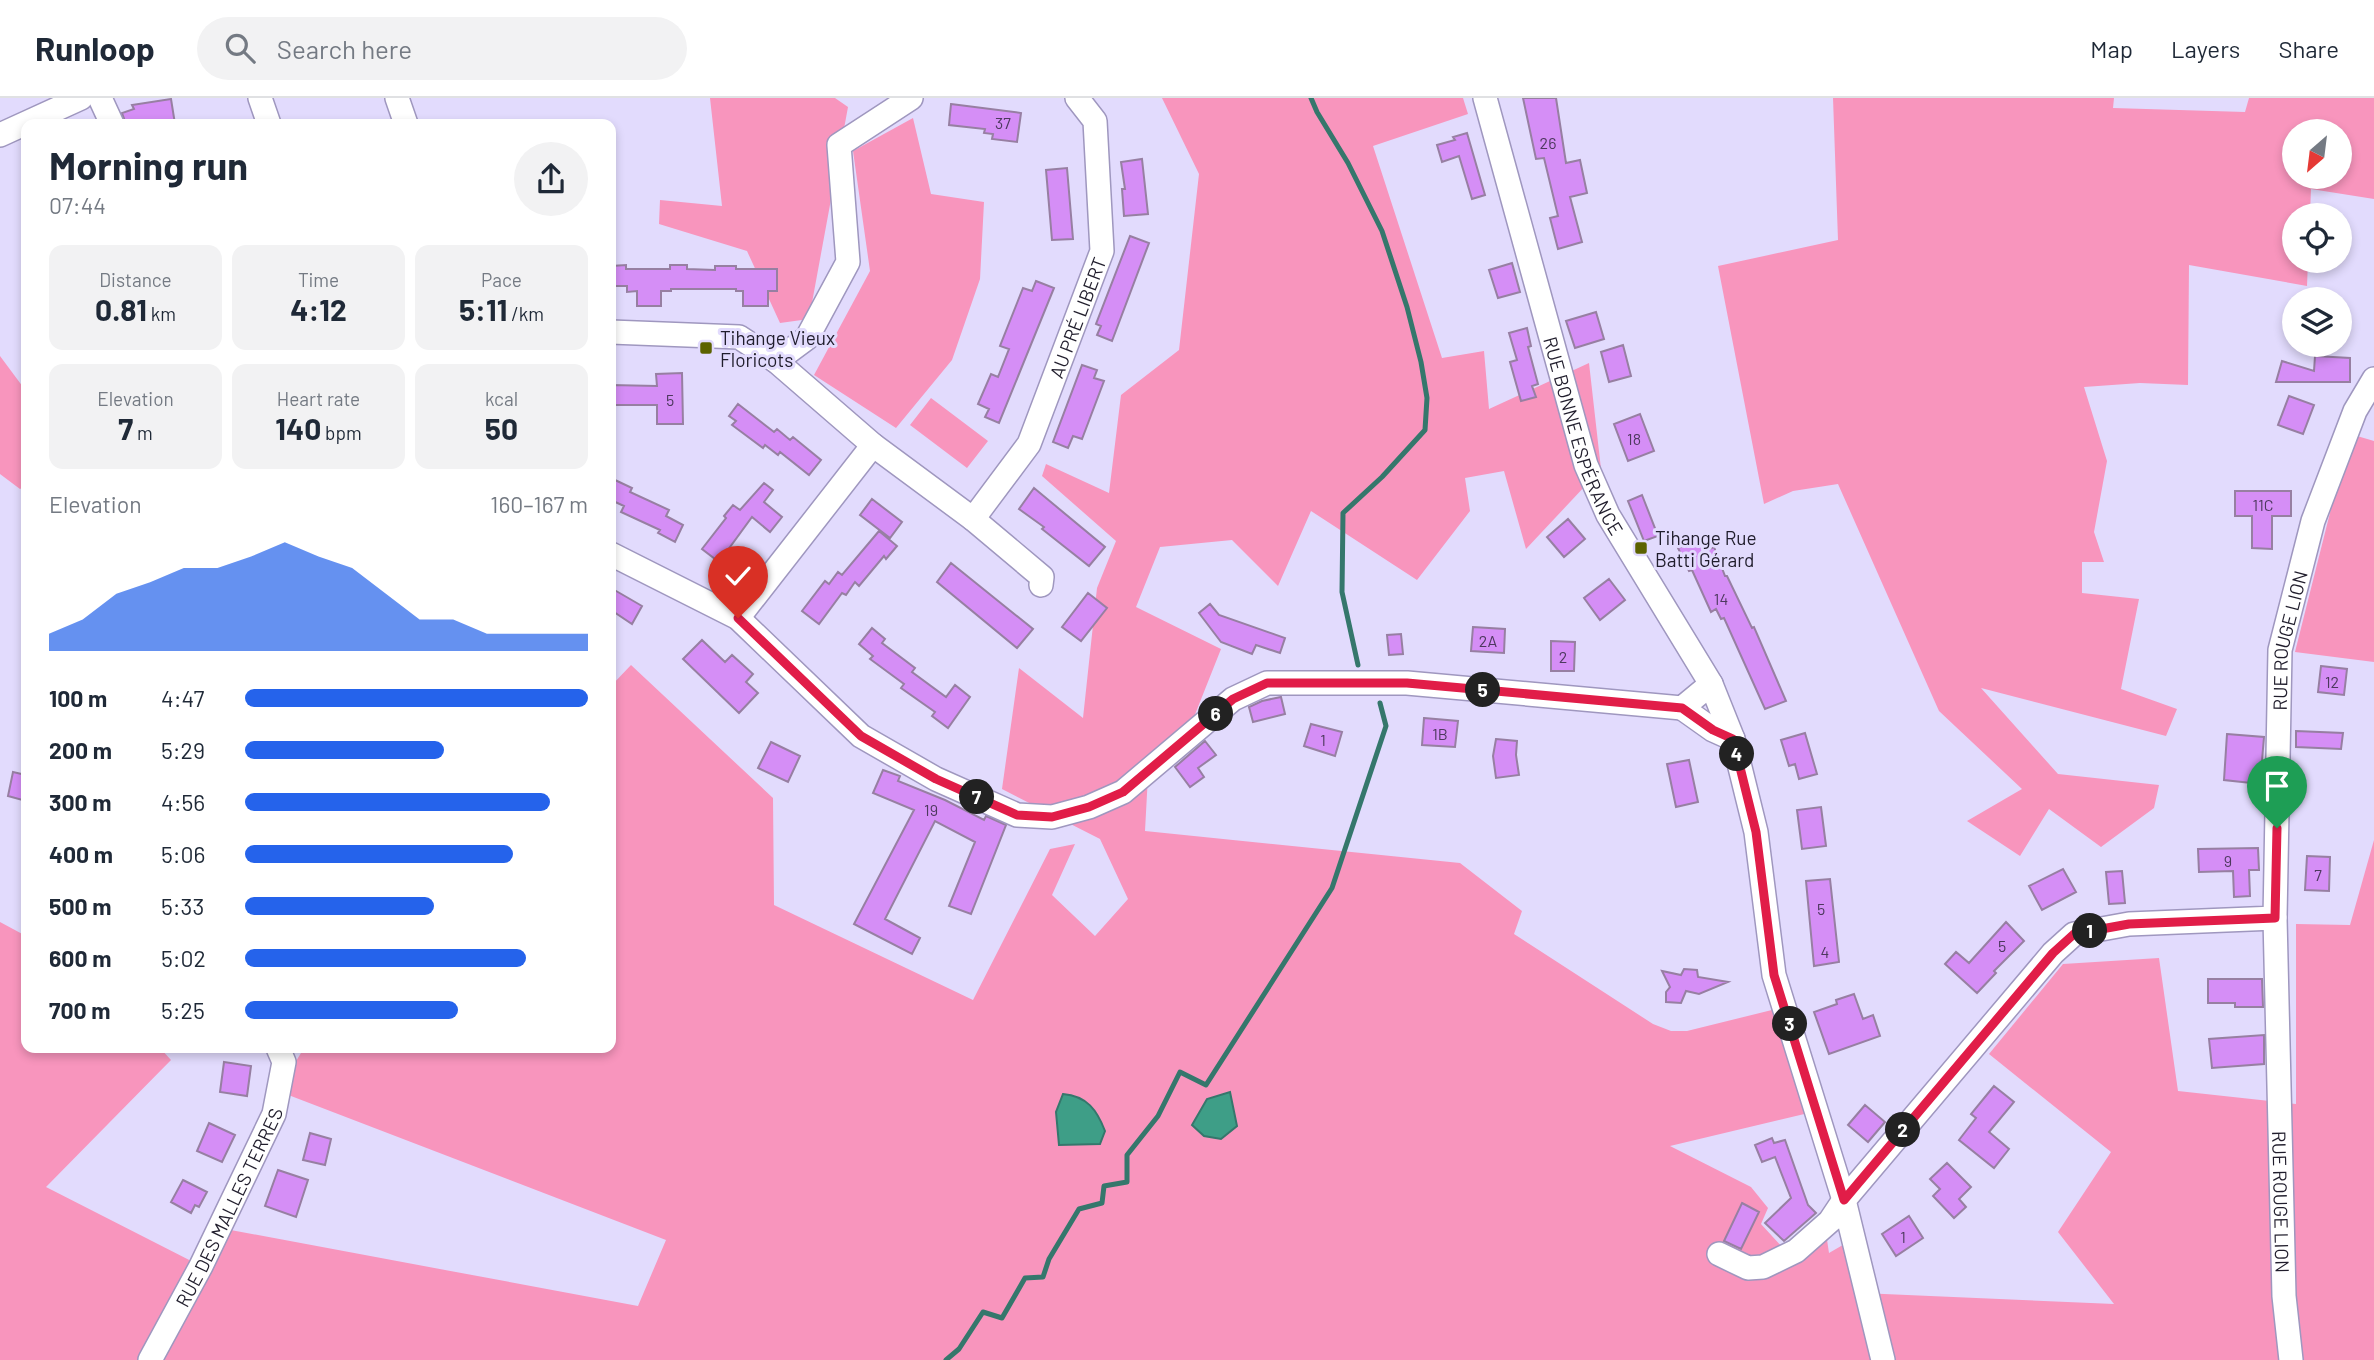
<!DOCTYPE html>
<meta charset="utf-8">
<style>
body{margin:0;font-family:Barlow,sans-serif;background:#f2f2f3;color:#1f2937;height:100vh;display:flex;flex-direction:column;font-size:26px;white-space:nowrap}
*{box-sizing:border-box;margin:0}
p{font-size:23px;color:#747a83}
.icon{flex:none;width:38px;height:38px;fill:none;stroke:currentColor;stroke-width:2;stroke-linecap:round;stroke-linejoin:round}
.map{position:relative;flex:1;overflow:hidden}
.drawer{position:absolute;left:21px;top:21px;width:595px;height:934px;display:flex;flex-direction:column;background:#fff;border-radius:14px;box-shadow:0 4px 10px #0003}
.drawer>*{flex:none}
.needle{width:46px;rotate:208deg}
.buttons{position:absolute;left:2282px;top:21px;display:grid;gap:14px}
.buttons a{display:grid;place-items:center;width:70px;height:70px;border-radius:50%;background:#fff;box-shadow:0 4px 10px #0003;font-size:35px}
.pin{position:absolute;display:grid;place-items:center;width:60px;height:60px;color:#fff;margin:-72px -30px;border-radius:50% 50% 50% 0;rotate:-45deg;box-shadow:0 0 7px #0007}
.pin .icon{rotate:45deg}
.km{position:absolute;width:35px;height:35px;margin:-18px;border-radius:50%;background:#222;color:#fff;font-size:19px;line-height:35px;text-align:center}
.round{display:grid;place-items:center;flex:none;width:74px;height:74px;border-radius:37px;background:#f2f2f3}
.summary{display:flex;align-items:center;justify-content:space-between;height:119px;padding:0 28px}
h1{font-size:38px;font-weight:700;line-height:52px}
.figures{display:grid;grid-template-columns:repeat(3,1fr);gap:10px;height:119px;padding:7px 28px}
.figures div{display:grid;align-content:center;border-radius:14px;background:#f2f2f3;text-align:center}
.figures b{font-size:30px;font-weight:700}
.figures small{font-size:19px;font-weight:400}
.figures p{font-size:19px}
.chart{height:196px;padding:14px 28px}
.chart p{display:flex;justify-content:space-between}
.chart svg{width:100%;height:126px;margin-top:7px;fill:#2563eb;opacity:.7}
ul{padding:0 28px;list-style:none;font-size:23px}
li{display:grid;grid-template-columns:112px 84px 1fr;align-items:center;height:52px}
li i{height:18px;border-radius:9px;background:#2563eb}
header{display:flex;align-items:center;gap:42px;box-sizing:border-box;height:98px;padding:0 35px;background:#fff;border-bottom:2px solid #e0e1e3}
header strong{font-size:33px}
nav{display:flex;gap:38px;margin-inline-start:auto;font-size:24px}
.search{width:490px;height:63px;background:#f2f2f3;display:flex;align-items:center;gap:18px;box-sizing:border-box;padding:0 24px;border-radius:38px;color:#747a83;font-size:26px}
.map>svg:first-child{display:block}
.green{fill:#f895bd;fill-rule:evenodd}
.water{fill:#3e9e87;stroke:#35776c;stroke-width:2}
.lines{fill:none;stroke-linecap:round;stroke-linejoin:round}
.stream{stroke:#35776c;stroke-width:5}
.building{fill:#d58ef6;stroke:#977fa2;stroke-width:2}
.minor-casing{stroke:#9f97bf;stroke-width:26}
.minor{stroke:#fff;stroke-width:23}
.route-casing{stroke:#fff;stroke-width:14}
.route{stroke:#e11d48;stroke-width:9}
.poi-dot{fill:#5c6200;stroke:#e2dbfd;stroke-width:2.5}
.labels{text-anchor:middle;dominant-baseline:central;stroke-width:6;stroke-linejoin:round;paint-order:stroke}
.number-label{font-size:16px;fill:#4d395e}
.street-label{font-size:19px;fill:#201d2c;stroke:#e2dbfd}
.poi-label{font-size:19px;fill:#201d2c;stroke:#e2dbfd;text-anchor:start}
</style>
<header>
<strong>Runloop</strong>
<div class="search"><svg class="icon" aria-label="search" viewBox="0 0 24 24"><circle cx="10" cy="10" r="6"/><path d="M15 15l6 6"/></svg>Search here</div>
<nav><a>Map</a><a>Layers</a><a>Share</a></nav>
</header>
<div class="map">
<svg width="2374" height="1262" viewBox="0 0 2374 1262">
<rect width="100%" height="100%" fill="#e2dbfd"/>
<path class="green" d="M710,0H835L848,9L809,221L780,225L747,153L659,126L660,102L722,108Z
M1162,0H1463L1468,16L1373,48L1442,260L1484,253L1489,311L1589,265L1601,371L1526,451L1504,373L1465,380L1470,413L1417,482L1311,413L1278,488L1232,442L1160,449L1136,509L1221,551L1192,624L1149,659L1145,733L1460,765L1522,813L1514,836L1653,926L1671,933H1687L1784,909L1817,1013L1670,1048L1751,1089L1768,1110L1761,1126L1783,1150L1823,1115L1829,1155L1848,1144L1861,1195L2114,1206L2058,1134L2111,1054L1989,956L2063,866L2159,860L2178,993L2296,1006V826L2350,827L2374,742V1262H0V824L26,838V950H160L171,962L46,1089L201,1168L220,1130L638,1208L666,1142L278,993L304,950H611V588L631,567L773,700L774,807L973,902L1050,751L1075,746L1052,797L1095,838L1128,801L1100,741L1002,691L1019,570L1083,620L1097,490L1116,443L1042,378L1046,366L1109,395L1121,297L1179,252L1199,76Z
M1833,0H2114L2113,10L2245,14L2249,0H2374V101L2311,91L2310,117H2294V163H2308L2307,188L2189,167L2188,287L2140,285L2084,289L2107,363L2094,434L2104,464H2082V495L2139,501L2121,591L2177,611L2166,638L1981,590L2058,676L2159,687L2154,710L2101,749L2049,711L2020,758L1967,723L2022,691L1939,613L1838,386L1793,393L1764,406L1718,168L1838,142ZM2294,33H2340V79H2294Z
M913,20L931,96L984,104L980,181L952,262L896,330L814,277L870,173L853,53Z
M0,258L26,293V388L20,391L0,376Z
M931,300L988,343L967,370L910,327Z
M2347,335L2374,343V564L2295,554L2338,383Z"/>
<path class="water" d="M1230,994L1237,1028L1221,1041L1204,1038L1192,1027L1207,1001Z
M1063,996C1087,998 1097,1012 1105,1033L1100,1046L1059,1047L1056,1014Z"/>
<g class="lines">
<path class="stream" d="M1311,0L1317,14L1348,65L1382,133L1407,209L1421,264L1427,300L1425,332L1382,379L1343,415L1342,494L1358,567
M946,1262L959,1251L983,1214L1002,1220L1025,1180L1043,1179L1049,1161L1079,1111L1102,1105L1104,1088L1127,1084V1057L1158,1018L1180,974L1206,987L1332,790L1386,628L1380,605"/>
</g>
<path class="building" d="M1523,0H1556L1566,65L1580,62L1587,95L1570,99L1582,144L1558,151L1550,120L1558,118L1544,60L1536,61Z
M171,1L175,26H126L122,15L134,11L132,7Z
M951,6L1021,15L1017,44L992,41L993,36L984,35L985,31L949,27Z
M1467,35L1485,97L1472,101L1459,58L1442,64L1437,47L1455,42L1453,39Z
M1142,61L1148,116L1124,118L1122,91H1125L1121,64Z
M1067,70L1073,141L1052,142L1046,72Z
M1130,138L1149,145L1112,243L1097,237L1101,228L1096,226Z
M1512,165L1520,194L1498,200L1489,172Z
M626,167V171H670V167H687V171L715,172V168H736V171H777V193H768V208H743V193H736V191H671V193H661V208H637V193L627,194V188H611V168Z
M1036,183L1054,190L999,325L985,319L989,311L978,306L991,276L998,279L1009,251L1000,248L1023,190L1032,193Z
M1596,214L1604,241L1575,250L1566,223Z
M1527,230L1531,248L1528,249L1538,286L1532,288L1536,299L1521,303L1510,264L1517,262L1509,235Z
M1623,247L1631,278L1609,284L1601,254Z
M2315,258L2350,260V284H2276L2282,263L2314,273Z
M1082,267L1097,272L1094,280L1104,283L1082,341L1073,338L1068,350L1053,344Z
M682,275L683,326H657V307H611V287L657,288L656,276Z
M2289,298L2314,307L2303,336L2278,327Z
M738,306L774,334L777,331L790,342L793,339L821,362L809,377L780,354L778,357L765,347L763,350L732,327L736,323L729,318Z
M1640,316L1654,353L1628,363L1614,326Z
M615,382L632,390L630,394L669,412L666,418L683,427L675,444L658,435L660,432L621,414L624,408L611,402V391Z
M764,385L773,392L764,404L782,419L770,434L752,419L719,464L702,451L726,420L724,418L733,407L740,412Z
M1034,390L1105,449L1089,468L1042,431L1044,429L1019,411Z
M2235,393H2291V418H2272V451L2252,450V418H2235Z
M1642,397L1658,438L1644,443L1628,403Z
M872,401L902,424L890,440L860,417Z
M1568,421L1585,441L1564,459L1547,439Z
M879,433L897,448L886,461L884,458L859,488L855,484L846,497L842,495L819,526L802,513L825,483L829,486L838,474L842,477Z
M1699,441L1705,453L1714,449L1725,478H1727L1752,530L1754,529L1786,603L1765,611L1724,520L1721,521L1716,511L1711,514L1692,472L1689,473L1678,450Z
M951,465L1033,531L1017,550L937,484Z
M1609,481L1625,502L1600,522L1584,500Z
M611,490L642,508L632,526L611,512Z
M1088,495L1107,510L1081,543L1062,529Z
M1210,506L1219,517L1285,540L1280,555L1256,547L1252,556L1221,544L1199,515Z
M1473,529L1505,531L1504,555L1471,553Z
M872,530L885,541L882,545L915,570L912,574L946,599L955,587L970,599L948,630L932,618L935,614L901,590L904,586L870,561L873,558L859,546Z
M1401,536L1403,556L1389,557L1387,537Z
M702,542L725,564L732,557L753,576L746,584L758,595L739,615L683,561Z
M1551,543L1575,544L1574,573H1551Z
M2321,568L2347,571L2344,597L2318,594Z
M1281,599L1285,616L1253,624L1249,609L1262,603Z
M1424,620L1458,623L1455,649L1422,647Z
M1311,626L1342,634L1335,658L1304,648Z
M2296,633L2343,635L2341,651L2296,649Z
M1805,635L1817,676L1799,681L1795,666L1789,668L1781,642Z
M2227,636L2264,639L2260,686L2224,682Z
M1496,641L1517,643L1516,657L1519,677L1496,680L1493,658Z
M1205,643L1216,657L1198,670L1204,679L1190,689L1175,669Z
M771,644L800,658L788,684L758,670Z
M1689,662L1698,704L1676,709L1667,666Z
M883,672L900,678L898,683L945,702L984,722L986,718L1006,727L971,816L949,808L975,744L935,723L885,821L920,840L912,856L854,826L914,712L873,695Z
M13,674L26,677V703L8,698Z
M1821,709L1826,748L1802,751L1797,712Z
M2258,750L2259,772H2249L2250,798L2234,799L2233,773L2199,774L2198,751Z
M2307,758L2330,759L2329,793L2305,792Z
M2063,771L2076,794L2042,812L2029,788Z
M2122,773L2125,805L2109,806L2106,774Z
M1830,781L1839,864L1814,868L1806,783Z
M2006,824L2024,843L1994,873L1996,875L1977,895L1945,866L1956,854L1969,865Z
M1684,871L1697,872L1698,879L1728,884L1699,896L1686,893L1681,905L1666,904V894L1670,889L1662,873L1681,877Z
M2208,881H2262L2263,909H2235V905H2208Z
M1854,896L1863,921L1873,917L1880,938L1829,956L1814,914L1837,906L1836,902Z
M2264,937V966L2212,970L2209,941Z
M224,964L251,968L247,998L220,994Z
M1994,988L2014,1004L1989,1034L2009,1051L1994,1070L1959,1042L1976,1020L1971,1016Z
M1865,1007L1885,1024L1868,1044L1848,1027Z
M209,1025L235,1037L222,1064L197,1053Z
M310,1035L331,1041L325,1067L303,1062Z
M1772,1040L1774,1045L1785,1042L1808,1107L1816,1115L1784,1143L1765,1125L1791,1100L1775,1059L1762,1064L1755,1047Z
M1947,1065L1971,1089L1959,1101L1966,1109L1954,1120L1933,1098L1940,1091L1930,1081Z
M278,1072L308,1082L296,1119L265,1108Z
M183,1082L207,1094L199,1109L195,1107L191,1115L171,1104Z
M1742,1105L1759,1114L1741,1151L1724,1143Z
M1909,1118L1923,1140L1896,1158L1882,1136Z"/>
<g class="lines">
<g class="minor-casing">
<g id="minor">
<path d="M100,0L112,26"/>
<path d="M260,0L269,26"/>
<path d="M397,0L406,26"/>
<path id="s1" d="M1485,0L1586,367L1608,417L1711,586L1733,641L1756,734L1774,877L1844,1102L1883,1262"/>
<path d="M0,37L81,0"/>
<path id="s2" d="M611,234L739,239L776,263L873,347L973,421L1029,346L1102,153L1095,23L1077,0"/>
<path d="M776,263L807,240L848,164L839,47L911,0"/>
<path d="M973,421L1042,479L1041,487"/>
<path d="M611,456L738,520L861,638L936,681L1017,717L1052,719L1089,709L1123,694L1233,601L1267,585H1407L1682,610L1711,586"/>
<path d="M738,520L873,347"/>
<path d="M1682,610L1713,632L1733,641"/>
<path id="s3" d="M2275,820L2284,1198L2291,1262"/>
<path id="s4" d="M1719,1156L1748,1170L1763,1169L1796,1153L1830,1123L1844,1102L2053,855L2074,836L2129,826L2275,820L2280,552L2313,423L2355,313L2374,281"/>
<path id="s5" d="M150,1262L201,1168L274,1016L284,964L278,950"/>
</g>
</g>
<use href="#minor" class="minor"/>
</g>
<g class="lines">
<g class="route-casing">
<path id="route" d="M738,520L861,638L936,681L1017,717L1052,719L1089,709L1123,694L1233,601L1267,585H1407L1682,610L1713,632L1733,641L1756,734L1774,877L1844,1102L2053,855L2074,836L2129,826L2275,820L2277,730"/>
</g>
<use href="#route" class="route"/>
</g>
<g class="poi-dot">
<rect x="699" y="243" width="14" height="14" rx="3.5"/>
<rect x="1634" y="443" width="14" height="14" rx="3.5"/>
</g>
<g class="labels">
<g class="number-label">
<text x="1003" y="24">37</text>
<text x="1548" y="44">26</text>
<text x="670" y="301">5</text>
<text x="1634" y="340">18</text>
<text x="2263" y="406">11C</text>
<text x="1721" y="500">14</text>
<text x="1488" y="542">2A</text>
<text x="1563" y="558">2</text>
<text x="2332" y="583">12</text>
<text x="1440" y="635">1B</text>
<text x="1323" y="641">1</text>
<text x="931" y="711">19</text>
<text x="2228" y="762">9</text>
<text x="2318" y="776">7</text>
<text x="1821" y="810">5</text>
<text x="2002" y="847">5</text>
<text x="1825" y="853">4</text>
<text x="1903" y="1138">1</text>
</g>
<g class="street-label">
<text stroke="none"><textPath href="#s2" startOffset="654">AU PRÉ LIBERT</textPath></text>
<text stroke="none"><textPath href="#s1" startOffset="352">RUE BONNE ESPÉRANCE</textPath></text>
<text stroke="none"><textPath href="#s4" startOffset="987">RUE ROUGE LION</textPath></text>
<text stroke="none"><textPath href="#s3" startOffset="284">RUE ROUGE LION</textPath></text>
<text stroke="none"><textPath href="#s5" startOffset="172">RUE DES MALLES TERRES</textPath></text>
</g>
<g class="poi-label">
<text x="720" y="239">Tihange Vieux<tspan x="720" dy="22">Floricots</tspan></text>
<text x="1655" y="439">Tihange Rue<tspan x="1655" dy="22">Batti Gérard</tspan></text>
</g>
</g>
</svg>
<div class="buttons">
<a><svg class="needle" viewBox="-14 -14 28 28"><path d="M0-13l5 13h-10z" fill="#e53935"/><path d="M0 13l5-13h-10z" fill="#747a83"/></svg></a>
<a><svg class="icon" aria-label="locate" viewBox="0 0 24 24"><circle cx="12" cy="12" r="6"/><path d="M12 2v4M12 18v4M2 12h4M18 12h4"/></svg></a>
<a><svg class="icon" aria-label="layers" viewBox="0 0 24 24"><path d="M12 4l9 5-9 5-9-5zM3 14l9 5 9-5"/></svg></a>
</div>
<div class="pin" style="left:2277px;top:730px;background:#1e9e55"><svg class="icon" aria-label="arrive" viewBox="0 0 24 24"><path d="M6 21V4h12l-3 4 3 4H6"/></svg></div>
<div class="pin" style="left:738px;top:520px;background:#d93025"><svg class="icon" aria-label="check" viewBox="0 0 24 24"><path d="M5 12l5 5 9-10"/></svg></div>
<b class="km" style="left:2090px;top:833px">1</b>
<b class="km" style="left:1903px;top:1032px">2</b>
<b class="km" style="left:1790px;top:926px">3</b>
<b class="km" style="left:1737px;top:656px">4</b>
<b class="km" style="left:1483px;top:592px">5</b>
<b class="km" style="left:1216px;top:616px">6</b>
<b class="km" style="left:977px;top:699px">7</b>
<section class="drawer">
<div class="summary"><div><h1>Morning run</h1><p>07:44</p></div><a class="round"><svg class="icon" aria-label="share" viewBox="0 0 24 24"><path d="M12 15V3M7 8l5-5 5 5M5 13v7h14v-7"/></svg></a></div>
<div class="figures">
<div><p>Distance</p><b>0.81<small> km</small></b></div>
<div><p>Time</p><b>4:12</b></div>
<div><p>Pace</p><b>5:11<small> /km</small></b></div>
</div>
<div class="figures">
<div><p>Elevation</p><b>7<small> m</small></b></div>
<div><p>Heart rate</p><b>140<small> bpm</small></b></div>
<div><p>kcal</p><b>50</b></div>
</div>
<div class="chart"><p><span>Elevation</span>160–167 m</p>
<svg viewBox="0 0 160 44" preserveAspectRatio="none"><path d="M0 44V38L10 33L20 24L30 20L40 15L50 15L60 11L70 6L80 11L90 15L100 24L110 33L120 33L130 38L140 38L150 38L160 38V44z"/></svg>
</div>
<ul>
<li><b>100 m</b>4:47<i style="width:100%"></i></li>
<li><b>200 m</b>5:29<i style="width:58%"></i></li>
<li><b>300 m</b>4:56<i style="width:89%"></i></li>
<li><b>400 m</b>5:06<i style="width:78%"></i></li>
<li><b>500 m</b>5:33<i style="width:55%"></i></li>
<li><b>600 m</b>5:02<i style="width:82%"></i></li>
<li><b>700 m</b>5:25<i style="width:62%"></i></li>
</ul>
</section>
</div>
